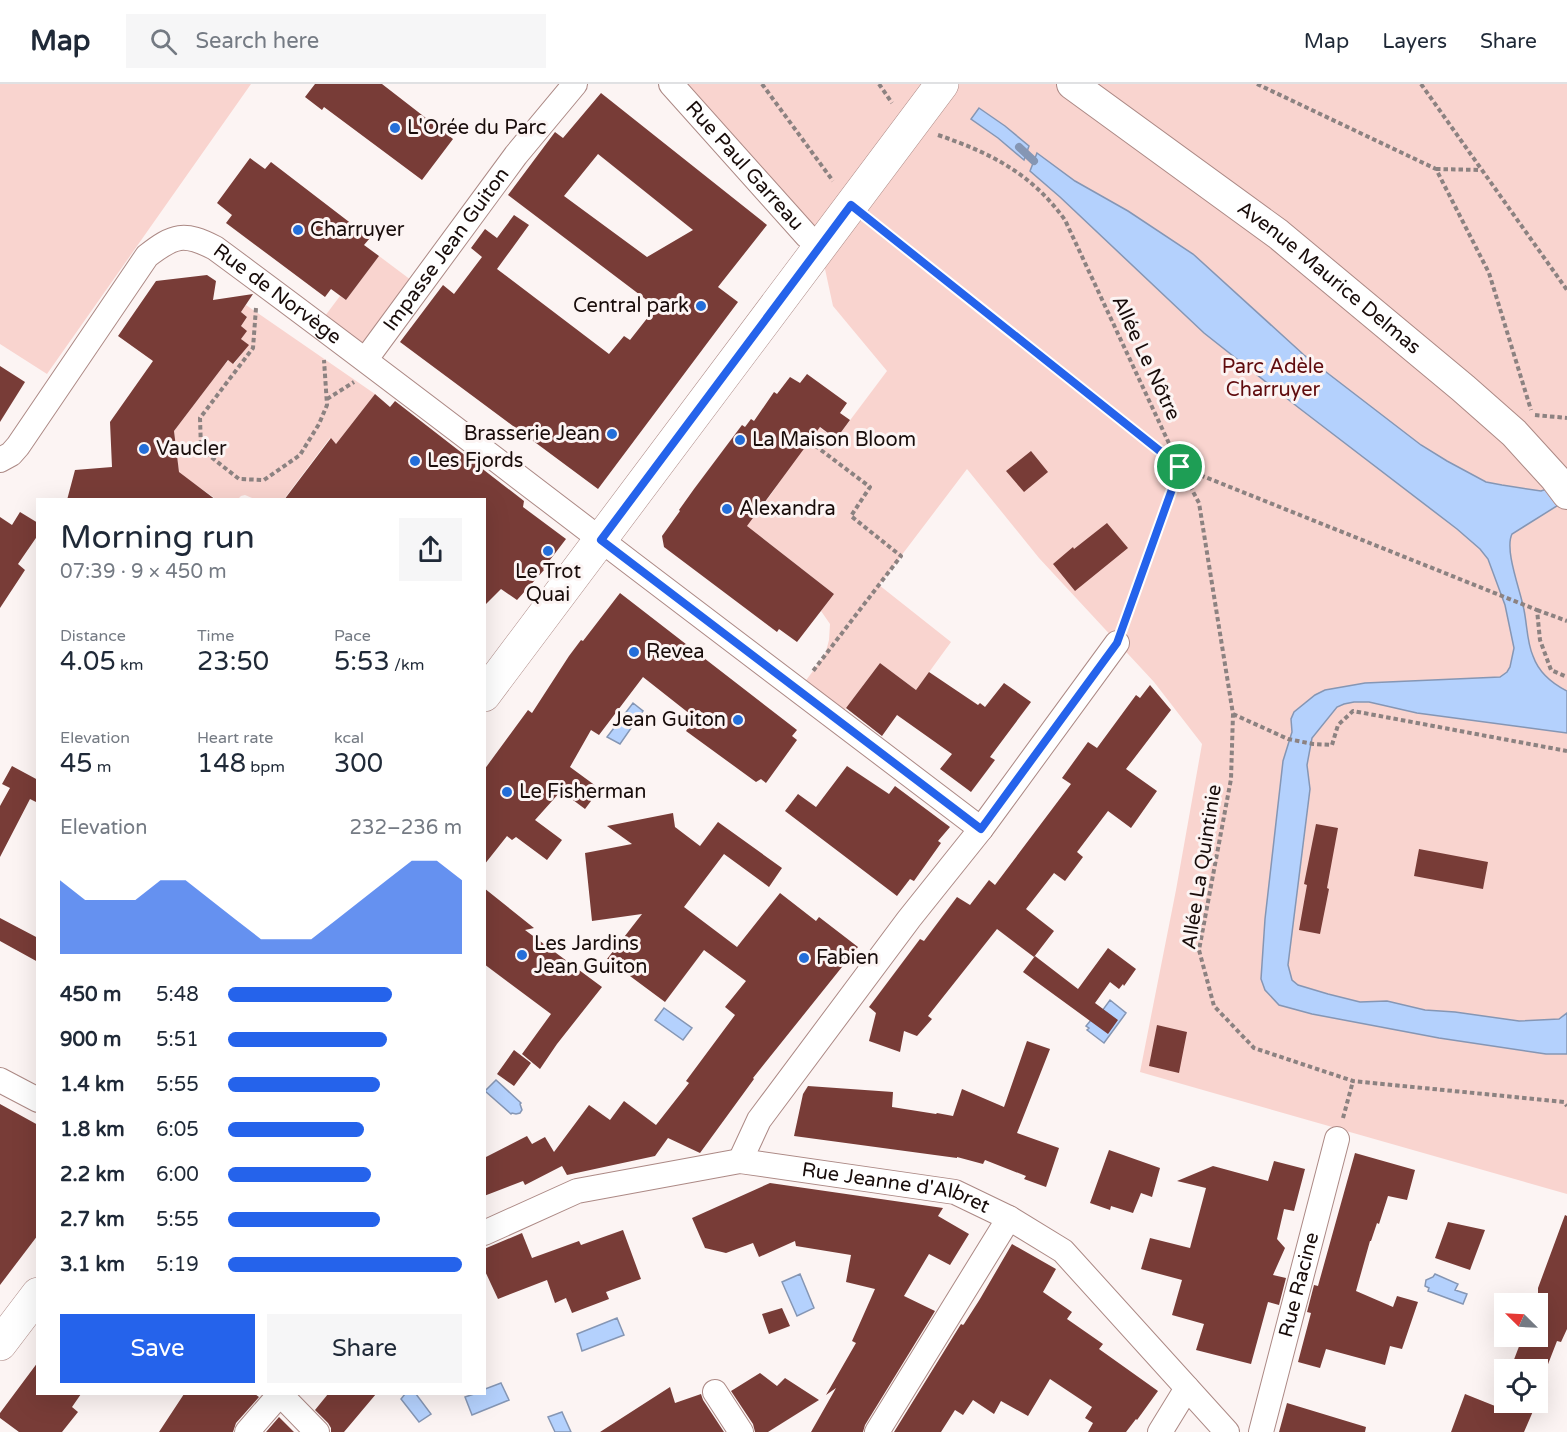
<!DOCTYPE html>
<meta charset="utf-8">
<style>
body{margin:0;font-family:"Varela Round",sans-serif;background:#f6f6f7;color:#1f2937;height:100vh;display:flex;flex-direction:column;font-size:22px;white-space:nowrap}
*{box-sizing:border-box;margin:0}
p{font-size:20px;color:#747a83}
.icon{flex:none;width:33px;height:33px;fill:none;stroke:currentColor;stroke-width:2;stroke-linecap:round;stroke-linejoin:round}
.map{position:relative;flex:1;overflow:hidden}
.panel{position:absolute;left:36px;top:414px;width:450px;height:897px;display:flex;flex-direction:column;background:#fff;border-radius:0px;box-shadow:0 6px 24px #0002}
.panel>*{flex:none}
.needle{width:39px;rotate:294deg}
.buttons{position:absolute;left:1494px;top:1209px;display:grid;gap:12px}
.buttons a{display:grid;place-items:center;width:54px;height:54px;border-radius:0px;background:#fff;box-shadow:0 6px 24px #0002;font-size:30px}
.pin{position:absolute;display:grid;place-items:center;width:51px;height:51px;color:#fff;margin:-26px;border:3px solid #fff;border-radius:50%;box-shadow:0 2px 6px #0007}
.round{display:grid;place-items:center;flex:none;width:63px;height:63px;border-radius:0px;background:#f6f6f7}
.overview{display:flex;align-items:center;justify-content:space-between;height:102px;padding:0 24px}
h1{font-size:33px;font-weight:600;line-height:45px}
.stats{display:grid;grid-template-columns:repeat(3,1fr);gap:9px;height:102px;padding:6px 24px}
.stats div{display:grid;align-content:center}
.stats b{font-size:26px;font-weight:600}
.stats small{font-size:16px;font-weight:400}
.stats p{font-size:16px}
.chart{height:168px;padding:12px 24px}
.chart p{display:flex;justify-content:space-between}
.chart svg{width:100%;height:108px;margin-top:6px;fill:#2563eb;opacity:.7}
.button{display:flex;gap:12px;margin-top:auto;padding:12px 24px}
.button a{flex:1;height:69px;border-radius:0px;background:#2563eb;color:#fff;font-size:24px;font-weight:600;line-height:69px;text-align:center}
.button a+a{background:#f6f6f7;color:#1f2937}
ul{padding:0 24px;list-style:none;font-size:20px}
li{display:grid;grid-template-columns:96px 72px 1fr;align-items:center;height:45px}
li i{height:15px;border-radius:8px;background:#2563eb}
header{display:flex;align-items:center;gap:36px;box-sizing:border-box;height:84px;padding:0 30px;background:#fff;border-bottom:2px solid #e0e1e3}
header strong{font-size:28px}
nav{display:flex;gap:33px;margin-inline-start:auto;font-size:21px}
.search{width:420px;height:54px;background:#f6f6f7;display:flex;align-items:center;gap:15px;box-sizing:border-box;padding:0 21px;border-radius:0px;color:#747a83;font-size:22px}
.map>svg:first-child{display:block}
.green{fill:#f9d4cf}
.water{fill:#b4d1fd;stroke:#8596b4;stroke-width:1.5}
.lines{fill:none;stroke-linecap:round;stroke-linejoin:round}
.stream{stroke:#8596b4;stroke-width:8}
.building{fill:#783c37;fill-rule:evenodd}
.minor-casing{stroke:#ac8985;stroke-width:26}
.tertiary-casing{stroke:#ac8985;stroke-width:32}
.secondary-casing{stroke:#ac8985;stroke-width:34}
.path{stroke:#8c8281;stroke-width:4;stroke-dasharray:4.5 3;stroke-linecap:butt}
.minor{stroke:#fff;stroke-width:24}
.tertiary{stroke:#fff;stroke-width:30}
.secondary{stroke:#fff;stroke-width:33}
.route-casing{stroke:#fff;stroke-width:12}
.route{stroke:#2563eb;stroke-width:8}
.poi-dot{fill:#236ed9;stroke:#fcf4f3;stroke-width:2}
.labels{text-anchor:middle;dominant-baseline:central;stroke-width:6;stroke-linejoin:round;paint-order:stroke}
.poi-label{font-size:20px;fill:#180c0a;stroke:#fcf4f3;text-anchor:start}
.street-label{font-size:20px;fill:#180c0a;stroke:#fcf4f3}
.park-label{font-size:20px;fill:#600c0e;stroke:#fcf4f3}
</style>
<header>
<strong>Map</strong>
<div class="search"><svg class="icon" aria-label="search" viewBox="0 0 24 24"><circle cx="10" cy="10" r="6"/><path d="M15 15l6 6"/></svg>Search here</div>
<nav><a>Map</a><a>Layers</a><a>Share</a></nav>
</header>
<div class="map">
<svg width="1567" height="1348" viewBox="0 0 1567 1348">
<rect width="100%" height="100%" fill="#fcf4f3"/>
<path class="green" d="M0,0H251L47,290L0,260Z
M683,0H1567V1110L1140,988L1176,806L1202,660L1154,598L1039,474L967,385L879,501L951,558L916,606L880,579L837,636L798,607L825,571L829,556L830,540L821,527L834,510L761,453L755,460L743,436L756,430L772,409L817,342L836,355L887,287L833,222L817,148Z
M379,172L419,202L366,275L319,240L340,212L346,216Z
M246,221L375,310L336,360L330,354L284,415H252V414L245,411L241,412L238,415H216L179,389L174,347L224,281L229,276L234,280L248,261L241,255L246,247L241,242L247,233L241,228Z"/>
<path class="water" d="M979,24L1005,42L1029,62L1024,76L998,54L971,35Z
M1037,69L1075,97L1128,127L1193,170L1304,271L1421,361L1447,377L1486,398L1502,401L1541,407L1567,398L1560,420L1512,450C1504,466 1521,508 1524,526C1527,540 1527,559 1533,572C1539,589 1551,599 1567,607V649L1417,629L1369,618H1354L1344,620L1337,623L1312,654L1307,681L1310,705L1288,881L1292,896L1298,901L1328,910L1360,918L1387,917L1425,926L1455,928L1519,937L1559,935L1567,929V970H1546L1439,954L1312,930L1279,921L1265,906L1261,895L1265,835L1283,677L1292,648L1291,635L1294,628L1315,611L1325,606L1365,599L1500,593L1507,588L1510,583L1514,564L1505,521L1488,475L1480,465L1457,445L1299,324L1204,249L1060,113L1030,87Z
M633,619L643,627L620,660L607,653Z
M1110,916L1126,929L1104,959L1087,946L1089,944L1086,942L1091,936L1094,938Z
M664,924L692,944L683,956L655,936Z
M496,996L521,1019L520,1020L522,1026L520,1029L516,1030L512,1029L511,1030L485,1007Z
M800,1190L814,1224L797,1232L782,1198Z
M1435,1190L1458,1200L1455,1206L1467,1210L1463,1220L1428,1207L1429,1204L1425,1202L1426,1196L1433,1193Z
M617,1234L624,1251L582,1267L577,1250Z
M501,1299L509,1316L472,1331L465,1313L474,1310H484L485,1305Z
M405,1310H416L431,1330L419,1338L401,1315Z
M562,1328L571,1348H555L548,1333Z"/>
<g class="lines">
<path class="stream" d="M1019,63L1034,77"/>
</g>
<path class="building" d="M315,0H382L453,55L422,96L324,23L322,26L305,13Z
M601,9L767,141L718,203L738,218L598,405L400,258L443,201L454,210L482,173L471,164L485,145L497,154L514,131L529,141L497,185L609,270L624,252L630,256L656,223L508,111L555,48L563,54ZM598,70L693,146L647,173L564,112Z
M250,74L265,85L271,78L370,154L364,161L379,172L346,216L331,205L325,213L226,139L232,131L217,119Z
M207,191L216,197L213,216L253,210L241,228L247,233L241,242L247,247L241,255L249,261L233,280L228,276L174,347L179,388L216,416H67L75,386L112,383L110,338L153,277L118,252L156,197Z
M0,282L25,298L0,338Z
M807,290L847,319L840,329L850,336L836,355L820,343L747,442L834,510L797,558L779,545L777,548L664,463L662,452L680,427L679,426L694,405L742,341L745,343L751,335L754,337L774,308L777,310L790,293L800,299Z
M375,310L390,323L395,317L524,417L523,423L566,455L543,485L544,486L517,516L501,505L484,522V416H284L331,354L336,360Z
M1031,367L1048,388L1024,408L1006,387Z
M20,428L38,439V451L18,480L25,486L0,524V433L12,441Z
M1107,439L1128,464L1075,507L1053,480L1073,463L1074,465Z
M620,509L797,646L792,652L797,656L766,699L761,695L756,698L686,647L695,634L643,593L599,651L591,646L570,683L600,705L585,725L561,707L535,736L562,756L547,776L516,753L512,756L507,752L484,781V686L528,626L532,629L569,572L581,556L583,557Z
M880,579L916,606L929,588L978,621L980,619L985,623L1004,599L1031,618L990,673L995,676L971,708L940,685L952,670L897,631L882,652L846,624Z
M1150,601L1171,626L1126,685L1157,707L1131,744L1108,727L1077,768L1083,773L1065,797L1054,789L1026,825L1054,847L1034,873L997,845L928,932L932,935L917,952L904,947L900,968L869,957L876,929L869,923L920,855L924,857L957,813L970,821L989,796L995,801L1071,700L1062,694L1088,658L1097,664L1136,611L1140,614Z
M12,682L38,696V719L30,715L0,773V722L10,704L2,700Z
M847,682L889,710L895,702L950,743L938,757L941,759L914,797L910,795L897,812L785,727L798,710L816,723Z
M673,729L675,743L700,762L718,738L782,784L769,803L724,770L684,823L737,863L780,809L816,837L819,833L858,863L753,994L754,995L700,1069L668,1054L655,1072L567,1091L562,1082L525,1101L523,1097L484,1112V1074L527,1052L532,1060L545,1053L554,1068L589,1021L610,1036L624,1017L656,1041L689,999L686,997L735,931L725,923L746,897L704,866L665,918L607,875L642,830L592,837L585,769L632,760L607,742Z
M1316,740L1338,744L1327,804L1329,805L1320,850L1299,846L1307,801L1304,800Z
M1419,765L1488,778L1483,805L1414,792Z
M484,804L534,844L525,846L602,903L557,960L540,985L522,970L551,930L484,880Z
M0,834L38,854V878L0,857Z
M1108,864L1136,885L1124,902L1123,900L1119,905L1110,898L1095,919L1118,936L1108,950L1023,888L1035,872L1078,905Z
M1157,941L1187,948L1179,989L1149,982Z
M1027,957L1050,965L1017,1049L1059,1064L1046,1103L1024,1095L1026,1092L985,1076L983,1080L957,1073V1074L794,1052L803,1010L808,1002L893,1008L892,1023L936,1030L937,1029L953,1032L962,1005L1004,1023Z
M514,966L531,979L514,1002L497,990Z
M0,1020L38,1041V1151L0,1201Z
M1109,1066L1160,1084L1152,1113L1141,1109L1133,1129L1111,1122L1110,1126L1090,1119Z
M1355,1069L1415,1086L1407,1116L1388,1112L1379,1140L1377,1139L1371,1157H1370L1356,1207L1393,1223L1397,1212L1418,1218L1402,1265L1390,1262L1385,1281L1326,1265L1320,1284L1298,1278L1311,1229L1307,1228L1314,1201L1318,1202Z
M1274,1077L1305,1085L1294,1127L1284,1125L1277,1155L1285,1164L1273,1191L1286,1194L1279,1221L1268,1218L1251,1280L1196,1266L1204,1240L1172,1231L1182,1196L1141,1185L1150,1154L1190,1164L1206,1104L1177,1097L1213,1082L1268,1097Z
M770,1099L943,1124L938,1132L969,1150L950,1181L929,1170L904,1212L935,1227L865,1341L863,1348H811L836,1304L826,1311L856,1259L852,1257L875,1205L846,1198L851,1171L796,1162L795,1157L759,1173L753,1159L726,1169L705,1164L692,1134Z
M1565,1131L1567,1132V1245L1561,1258L1557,1257L1538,1306V1286H1510L1523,1252H1538V1220H1536L1538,1215V1204Z
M1448,1138L1485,1146L1470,1186L1435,1174Z
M623,1146L641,1195L606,1208L609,1215L572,1229L566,1214L555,1219L547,1196L498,1215L484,1185V1165L522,1149L532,1174L579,1157L581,1161Z
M1012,1160L1056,1185L1043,1208L1072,1228L1067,1235L1103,1260L1099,1265L1158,1307L1137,1336L1136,1335L1126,1348H1088L1093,1339L1085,1334L1092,1323L1050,1295L1028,1332L1001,1317L994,1330L973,1316L963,1331L955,1326L941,1348H894L961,1240L963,1241L964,1240L980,1215Z
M782,1224L790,1242L769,1250L762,1230Z
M38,1278V1310H81L72,1323L78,1328L62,1348H19L0,1334V1329Z
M760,1289L777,1302L785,1294L819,1316L768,1348H755L753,1340L731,1307Z
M1504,1300V1318H1537L1524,1348H1451L1465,1310L1495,1322Z
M670,1303L675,1319L701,1310L703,1316L724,1348H600Z
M184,1310H255L259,1313L236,1339L233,1348H159Z
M328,1310H376L344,1348H331V1344L328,1339L315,1326Z
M1287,1319L1366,1343L1365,1348H1279Z
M279,1333L294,1348H266Z"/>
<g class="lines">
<g class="minor-casing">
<g id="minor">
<path id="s1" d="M671,0L807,152L819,163"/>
<path id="s2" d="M366,275L516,71L575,0"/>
<path id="s3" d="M0,376L11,370L18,362L147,172C174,151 184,148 215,164C355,267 493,373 631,479L981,745"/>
<path d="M0,996L38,1016"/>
<path d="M740,1077L759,1036L909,835L981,745L1117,559"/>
<path id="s4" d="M484,1149L577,1107L740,1077L955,1108L1009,1134L1063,1167L1227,1348"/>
<path d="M715,1308L741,1348"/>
<path d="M280,1310L317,1348"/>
<path d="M247,1348L280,1310"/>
<path d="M877,1348L1009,1134"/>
<path d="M1160,1348L1187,1304"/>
<path id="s5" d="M1261,1348L1337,1055"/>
</g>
</g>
<g class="tertiary-casing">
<g id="tertiary">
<path id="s6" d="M1072,0L1278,150L1463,304L1514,349L1555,394L1567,410"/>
</g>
</g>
<g class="secondary-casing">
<path id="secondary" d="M484,611L942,0
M0,1260L38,1210"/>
</g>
<path class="path" d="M762,0L833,97
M879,0L892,19
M1257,0L1436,85L1489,189L1531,326
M1421,0L1567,206
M938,51C991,69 1032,90 1065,136L1180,383L1537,526L1540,556L1551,586L1567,593
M1436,85L1480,86
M874,139L1180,383L1199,419L1233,630L1231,695L1199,866L1214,922L1254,964L1353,997L1564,1018L1567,1022
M256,224L253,264L200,334L201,365L239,395L264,396L300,371L319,340L327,321L324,276
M327,315L354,298
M1535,331L1567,334
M809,357L870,403L851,432L901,472L813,587
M1537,526L1567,537
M1125,537L1180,383
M1233,630L1288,655L1313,660L1332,661L1338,641L1353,627L1567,667
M1343,1034L1353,997"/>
<use href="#minor" class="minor"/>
<use href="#tertiary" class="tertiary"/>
<use href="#secondary" class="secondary"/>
</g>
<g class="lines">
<g class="route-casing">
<path id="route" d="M851,121L1180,383L1117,559L981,745L601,456Z"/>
</g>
<use href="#route" class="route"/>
</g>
<g class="poi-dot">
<circle cx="395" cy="44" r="6"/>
<circle cx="298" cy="146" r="6"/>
<circle cx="701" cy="222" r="6"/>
<circle cx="612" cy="350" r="6"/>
<circle cx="740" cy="356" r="6"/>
<circle cx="144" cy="365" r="6"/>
<circle cx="415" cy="377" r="6"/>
<circle cx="727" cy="425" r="6"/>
<circle cx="548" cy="467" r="6"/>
<circle cx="634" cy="568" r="6"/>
<circle cx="738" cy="636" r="6"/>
<circle cx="507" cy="708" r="6"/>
<circle cx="522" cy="871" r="6"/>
<circle cx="804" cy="874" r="6"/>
</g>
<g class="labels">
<g class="poi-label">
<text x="407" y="44">L'Orée du Parc</text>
<text x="310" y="146">Charruyer</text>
<text x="689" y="222" text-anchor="end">Central park</text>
<text x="600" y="350" text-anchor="end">Brasserie Jean</text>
<text x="752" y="356">La Maison Bloom</text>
<text x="156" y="365">Vaucler</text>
<text x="427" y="377">Les Fjords</text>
<text x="739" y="425">Alexandra</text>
<text x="548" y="488" text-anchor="middle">Le Trot<tspan x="548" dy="23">Quai</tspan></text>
<text x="646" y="568">Revea</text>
<text x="726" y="636" text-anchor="end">Jean Guiton</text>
<text x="519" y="708">Le Fisherman</text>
<text x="534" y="860">Les Jardins<tspan x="534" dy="23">Jean Guiton</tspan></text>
<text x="816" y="874">Fabien</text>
</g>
<g class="street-label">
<text stroke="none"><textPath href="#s1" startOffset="110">Rue Paul Garreau</textPath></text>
<text stroke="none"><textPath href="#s2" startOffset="136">Impasse Jean Guiton</textPath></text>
<text stroke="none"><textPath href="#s6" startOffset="322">Avenue Maurice Delmas</textPath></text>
<text stroke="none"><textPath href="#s3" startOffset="405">Rue de Norvège</textPath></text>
<text transform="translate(1146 274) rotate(65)">Allée Le Nôtre</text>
<text transform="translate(1202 783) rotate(-81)">Allée La Quintinie</text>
<text stroke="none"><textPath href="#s4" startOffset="426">Rue Jeanne d'Albret</textPath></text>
<text stroke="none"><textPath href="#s5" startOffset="152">Rue Racine</textPath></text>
</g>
<g class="park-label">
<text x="1273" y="283">Parc Adèle<tspan x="1273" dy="23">Charruyer</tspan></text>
</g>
</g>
</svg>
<div class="buttons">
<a><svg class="needle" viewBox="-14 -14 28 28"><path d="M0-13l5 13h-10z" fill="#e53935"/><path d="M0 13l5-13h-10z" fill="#747a83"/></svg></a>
<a><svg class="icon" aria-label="locate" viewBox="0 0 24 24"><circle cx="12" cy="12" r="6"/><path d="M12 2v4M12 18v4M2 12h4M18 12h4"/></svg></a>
</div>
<div class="pin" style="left:1180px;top:383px;background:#1e9e55"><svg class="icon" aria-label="arrive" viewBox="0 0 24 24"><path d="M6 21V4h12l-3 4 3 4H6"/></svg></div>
<section class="panel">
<div class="overview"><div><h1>Morning run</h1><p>07:39 · 9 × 450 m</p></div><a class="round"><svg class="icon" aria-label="share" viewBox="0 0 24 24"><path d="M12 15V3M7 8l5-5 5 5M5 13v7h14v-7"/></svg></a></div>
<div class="stats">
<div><p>Distance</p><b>4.05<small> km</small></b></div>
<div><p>Time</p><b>23:50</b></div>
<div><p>Pace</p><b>5:53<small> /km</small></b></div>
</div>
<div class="stats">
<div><p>Elevation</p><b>45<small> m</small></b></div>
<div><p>Heart rate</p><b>148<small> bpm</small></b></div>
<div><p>kcal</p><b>300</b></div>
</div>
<div class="chart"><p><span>Elevation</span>232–236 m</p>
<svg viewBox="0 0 160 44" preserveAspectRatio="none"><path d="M0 44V14L10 22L20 22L30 22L40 14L50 14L60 22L70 30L80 38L90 38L100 38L110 30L120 22L130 14L140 6L150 6L160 14V44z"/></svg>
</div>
<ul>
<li><b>450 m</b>5:48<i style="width:70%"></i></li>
<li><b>900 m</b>5:51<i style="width:68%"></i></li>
<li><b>1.4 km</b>5:55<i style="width:65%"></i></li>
<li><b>1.8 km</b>6:05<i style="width:58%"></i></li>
<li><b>2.2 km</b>6:00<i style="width:61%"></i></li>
<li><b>2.7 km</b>5:55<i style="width:65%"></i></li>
<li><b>3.1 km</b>5:19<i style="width:100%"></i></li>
</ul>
<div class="button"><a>Save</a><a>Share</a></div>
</section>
</div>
